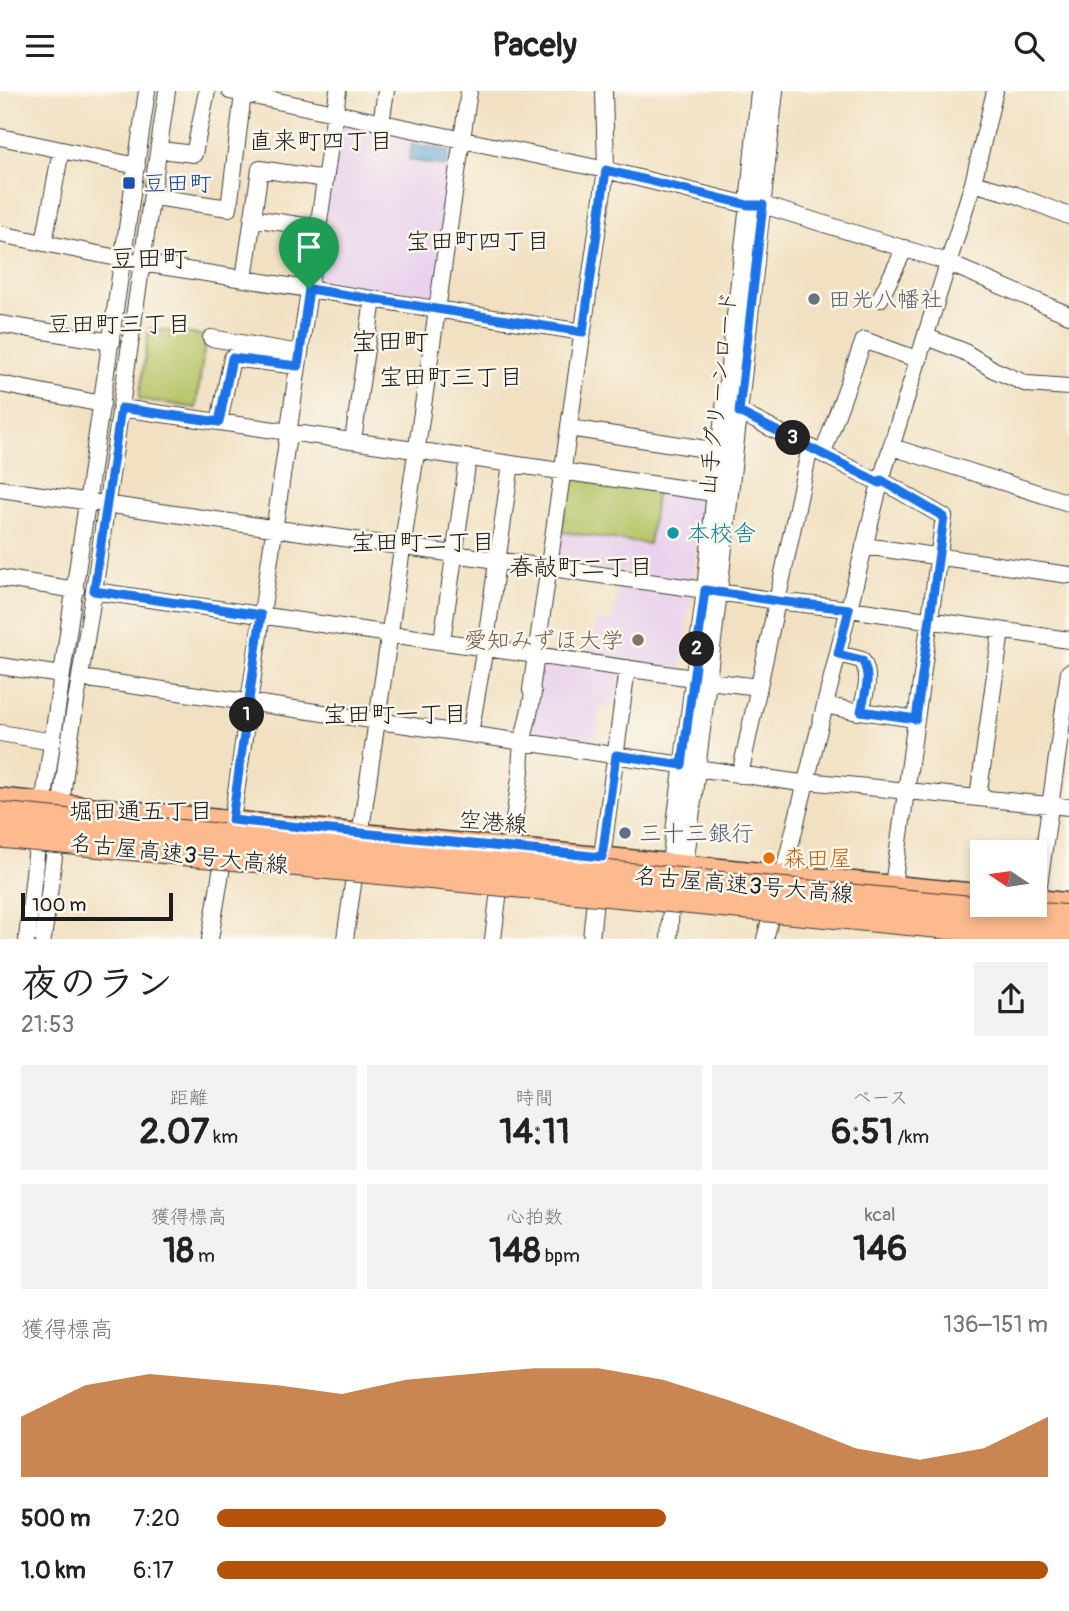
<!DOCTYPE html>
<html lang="ja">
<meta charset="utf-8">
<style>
body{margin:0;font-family:Pangolin,"Klee One",sans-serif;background:#f2f2f2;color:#222;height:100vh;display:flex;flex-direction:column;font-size:26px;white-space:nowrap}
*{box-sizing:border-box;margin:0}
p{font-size:23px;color:#767676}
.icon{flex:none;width:38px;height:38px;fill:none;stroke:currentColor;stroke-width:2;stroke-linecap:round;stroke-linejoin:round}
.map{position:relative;height:848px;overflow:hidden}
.side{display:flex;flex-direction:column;background:#fff;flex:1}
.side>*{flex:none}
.needle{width:46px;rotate:283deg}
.controls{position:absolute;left:970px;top:749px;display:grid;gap:14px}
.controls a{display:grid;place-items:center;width:77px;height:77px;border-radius:0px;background:#fff;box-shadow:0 4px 10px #0003;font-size:35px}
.scale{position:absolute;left:21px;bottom:18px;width:152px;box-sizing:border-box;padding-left:7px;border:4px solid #1c1c1c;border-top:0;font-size:19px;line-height:24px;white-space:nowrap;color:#1c1c1c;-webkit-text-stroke:5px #fbf7ec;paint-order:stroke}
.pin{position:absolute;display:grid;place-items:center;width:60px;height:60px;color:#fff;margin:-72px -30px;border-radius:50% 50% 50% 0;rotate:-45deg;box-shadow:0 0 7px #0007}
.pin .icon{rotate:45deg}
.km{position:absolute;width:35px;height:35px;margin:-18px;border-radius:50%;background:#222;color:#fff;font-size:19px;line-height:35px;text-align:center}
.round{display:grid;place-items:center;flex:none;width:74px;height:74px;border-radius:0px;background:#f2f2f2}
.summary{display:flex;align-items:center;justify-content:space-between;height:119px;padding:0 21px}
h1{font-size:38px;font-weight:800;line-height:52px}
.stats{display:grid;grid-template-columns:repeat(3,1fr);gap:10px;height:119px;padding:7px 21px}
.stats div{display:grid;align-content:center;border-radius:0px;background:#f2f2f2;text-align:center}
.stats b{font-size:35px;font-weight:800}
.stats small{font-size:19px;font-weight:400}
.stats p{font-size:19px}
.chart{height:196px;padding:14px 21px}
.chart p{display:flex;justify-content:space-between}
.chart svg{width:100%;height:126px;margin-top:7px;fill:#b45309;opacity:.7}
ul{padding:0 21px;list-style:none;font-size:23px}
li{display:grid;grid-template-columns:112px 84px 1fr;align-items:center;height:52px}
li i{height:18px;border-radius:9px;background:#b45309}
header{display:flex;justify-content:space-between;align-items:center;height:91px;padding:0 21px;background:#fff;font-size:32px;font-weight:800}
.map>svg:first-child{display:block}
.built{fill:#e9d2ed}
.green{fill:#b6c466;stroke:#697041;stroke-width:2}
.water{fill:#5aa6d3;stroke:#3b6178;stroke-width:2}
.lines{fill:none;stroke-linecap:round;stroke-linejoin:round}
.minor-casing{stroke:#3c3a35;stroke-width:18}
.major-casing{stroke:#3c3a35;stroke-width:22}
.path{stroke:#3c3a35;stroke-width:2;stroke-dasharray:2 5;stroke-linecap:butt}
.minor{stroke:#fff;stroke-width:16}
.major{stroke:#fcba8e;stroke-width:19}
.highway-bridge-casing{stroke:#3c3a35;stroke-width:25;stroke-linecap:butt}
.highway-bridge{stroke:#fcba8e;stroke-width:23}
.route-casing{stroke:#fff;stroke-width:14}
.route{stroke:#1a73e8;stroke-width:9}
.transit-dot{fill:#1a4fb4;stroke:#fbf7ec;stroke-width:2.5}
.worship-dot{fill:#6b7280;stroke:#fbf7ec;stroke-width:2.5}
.culture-dot{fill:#0f9aa8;stroke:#fbf7ec;stroke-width:2.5}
.education-dot{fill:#8d6e63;stroke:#fbf7ec;stroke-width:2.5}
.service-dot{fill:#5c6f8a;stroke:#fbf7ec;stroke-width:2.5}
.food-dot{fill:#e8710a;stroke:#fbf7ec;stroke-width:2.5}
.labels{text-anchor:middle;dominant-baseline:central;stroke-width:5;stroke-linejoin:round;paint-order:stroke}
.transit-label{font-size:23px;fill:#164399;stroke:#fbf7ec;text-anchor:start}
.worship-label{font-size:23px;fill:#5b616d;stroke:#fbf7ec;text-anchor:start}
.street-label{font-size:23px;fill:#1c1c1c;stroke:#fbf7ec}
.culture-label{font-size:23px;fill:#0d838f;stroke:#fbf7ec;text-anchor:start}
.education-label{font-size:23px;fill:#785e54;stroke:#fbf7ec;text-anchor:end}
.service-label{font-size:23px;fill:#4e5e75;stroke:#fbf7ec;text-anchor:start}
.food-label{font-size:23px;fill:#c56008;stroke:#fbf7ec;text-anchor:start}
.neighbourhood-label{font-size:24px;fill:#1c1c1c;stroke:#fbf7ec}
.quarter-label{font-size:26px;fill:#1c1c1c;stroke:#fbf7ec}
</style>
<header><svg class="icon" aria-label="menu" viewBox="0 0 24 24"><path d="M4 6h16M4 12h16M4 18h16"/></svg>Pacely<svg class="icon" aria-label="search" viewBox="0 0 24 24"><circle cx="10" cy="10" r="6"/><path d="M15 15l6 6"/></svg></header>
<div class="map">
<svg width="1069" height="848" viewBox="0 0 1069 848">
<rect width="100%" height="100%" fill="#fbf7ec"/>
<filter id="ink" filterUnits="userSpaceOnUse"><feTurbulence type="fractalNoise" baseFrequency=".0143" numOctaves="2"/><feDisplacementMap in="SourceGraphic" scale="14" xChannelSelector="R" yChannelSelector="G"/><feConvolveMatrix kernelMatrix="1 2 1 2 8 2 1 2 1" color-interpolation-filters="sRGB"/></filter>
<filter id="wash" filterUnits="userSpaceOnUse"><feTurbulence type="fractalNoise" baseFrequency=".00686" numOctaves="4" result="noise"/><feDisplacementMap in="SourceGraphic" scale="28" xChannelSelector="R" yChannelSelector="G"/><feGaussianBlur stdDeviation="1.57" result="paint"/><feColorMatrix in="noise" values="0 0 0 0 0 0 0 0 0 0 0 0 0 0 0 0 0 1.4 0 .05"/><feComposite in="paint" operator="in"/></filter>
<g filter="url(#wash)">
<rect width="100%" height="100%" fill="#f1e1c2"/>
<path class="built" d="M339,29L458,55L437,213L314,194Z
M567,386L703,403L692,488L687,490L558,471L555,469Z
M619,491L691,503L681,580L589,567L596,529L613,531Z
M541,569L619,577L617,617L600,615L595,656L533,647L531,642Z"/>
<path class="green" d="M149,237L206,245L196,317L139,308Z
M569,386L657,399L649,453L561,441Z"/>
<path class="water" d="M412,53L449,60L446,75L409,69Z"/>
</g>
<g filter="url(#ink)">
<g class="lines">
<g class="minor-casing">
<path id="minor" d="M230,0L606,79L748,114H763L941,169L1069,224
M381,32L386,0
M0,46L137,75
M169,60L194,63L207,0
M973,92L1016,104L1069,125
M161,107L229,117L243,3
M252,127L318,137
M0,143L142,172L583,241
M44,152L61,59
M244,188L260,78L325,88
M880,208L905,157
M0,233L112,251
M926,246L963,260L994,279L1027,293L1069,296
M211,247L300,262
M0,293L102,313
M121,317L714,402
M739,321L880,392
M219,331L232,267L298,275
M569,337L719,360
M353,350L373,208
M892,356L1069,412
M823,362L864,249L919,269
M881,389L944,426L893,795
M0,398L719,501L777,510L849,518L1069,549
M864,455L1069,484
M0,487L76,499
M94,500L693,587
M442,550L468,367
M838,563L862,569C872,586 865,602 861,620
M0,575L62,584
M81,587L682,674
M708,590L759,596
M825,614L858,621L861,620L916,628
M0,642L53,651
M470,643L485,556L511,373
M696,677L801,692L807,690L1069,716
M740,684L810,356
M978,707L1001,540
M232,729L338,0
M510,757L521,680C518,657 530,625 533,602L531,599L606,79L604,0
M602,766L627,577
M682,783L685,775L719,501L775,0
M783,784L880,392L973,92L995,0
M1037,808L1069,581
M27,848L37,755L147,0
M43,848L69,653L94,500L167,0
M210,848L222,775
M345,848L469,0
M493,848L499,799
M591,848L595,808
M669,848L671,815L670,772L705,499L719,360L748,114L759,0
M765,848L771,825"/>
</g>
<g class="major-casing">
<path id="major" d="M0,707L982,803
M1034,808L1069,812"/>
</g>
<path class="path" d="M560,555L562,544"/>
<use href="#minor" class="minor"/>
<use href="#major" class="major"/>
<g class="highway-bridge-casing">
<path id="highway-bridge" d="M0,723L1069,826
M0,745L1069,848"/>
</g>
<use href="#highway-bridge" class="highway-bridge"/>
</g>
</g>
<g class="lines" filter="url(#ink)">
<g class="route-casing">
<path id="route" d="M606,79L748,114H763L739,321L880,392L881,389L944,426L916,628L861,620C865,602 872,586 862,569L838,563L849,518L777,510L705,499L682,674L616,664L602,766L232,729L261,524L94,500L121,317L219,331L232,267L298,275L309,198L583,241Z"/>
</g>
<use href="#route" class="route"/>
</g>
<rect class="transit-dot" x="122" y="85" width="14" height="14" rx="3.5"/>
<circle class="worship-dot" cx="814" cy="208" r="7"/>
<circle class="culture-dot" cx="673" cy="442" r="7"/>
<circle class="education-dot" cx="638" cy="549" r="7"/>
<circle class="service-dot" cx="625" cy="742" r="7"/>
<circle class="food-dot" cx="769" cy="767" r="7"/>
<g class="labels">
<g class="transit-label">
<text x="143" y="92">豆田町</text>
</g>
<g class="worship-label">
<text x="828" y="208">田光八幡社</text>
</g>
<g class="street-label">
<text transform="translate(718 302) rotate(-84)">山手グリーンロード</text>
<text transform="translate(493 731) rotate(5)">空港線</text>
<text transform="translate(179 763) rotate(6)">名古屋高速3号大高線</text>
<text transform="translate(744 794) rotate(5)">名古屋高速3号大高線</text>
</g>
<g class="culture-label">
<text x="687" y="442">本校舎</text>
</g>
<g class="education-label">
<text x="624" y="549">愛知みずほ大学</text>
</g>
<g class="service-label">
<text x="639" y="742">三十三銀行</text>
</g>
<g class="food-label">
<text x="783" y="767">森田屋</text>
</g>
<g class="neighbourhood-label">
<text x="321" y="50">直来町四丁目</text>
<text x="478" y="150">宝田町四丁目</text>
<text x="119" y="233">豆田町三丁目</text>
<text x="451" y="286">宝田町三丁目</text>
<text x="423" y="451">宝田町二丁目</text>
<text x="581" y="476">春敲町二丁目</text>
<text x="395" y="623">宝田町一丁目</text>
<text x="141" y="720">堀田通五丁目</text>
</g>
<g class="quarter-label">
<text x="149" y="168">豆田町</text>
<text x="390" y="251">宝田町</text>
</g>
</g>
</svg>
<div class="controls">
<a><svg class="needle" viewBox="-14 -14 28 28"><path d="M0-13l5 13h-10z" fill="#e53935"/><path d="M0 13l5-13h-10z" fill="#767676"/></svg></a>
</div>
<div class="scale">100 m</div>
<div class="pin" style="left:309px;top:198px;background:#1e9e55"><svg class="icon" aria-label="arrive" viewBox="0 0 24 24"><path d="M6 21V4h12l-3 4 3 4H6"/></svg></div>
<b class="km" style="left:247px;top:624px">1</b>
<b class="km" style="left:697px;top:558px">2</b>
<b class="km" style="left:793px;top:347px">3</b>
</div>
<section class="side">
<div class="summary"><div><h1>夜のラン</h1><p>21:53</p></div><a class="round"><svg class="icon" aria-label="share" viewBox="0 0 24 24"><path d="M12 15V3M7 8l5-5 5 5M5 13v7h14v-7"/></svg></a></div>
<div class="stats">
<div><p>距離</p><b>2.07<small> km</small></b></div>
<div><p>時間</p><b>14:11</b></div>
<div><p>ペース</p><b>6:51<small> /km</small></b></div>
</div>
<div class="stats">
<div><p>獲得標高</p><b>18<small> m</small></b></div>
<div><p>心拍数</p><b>148<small> bpm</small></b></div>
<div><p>kcal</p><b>146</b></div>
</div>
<div class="chart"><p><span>獲得標高</span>136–151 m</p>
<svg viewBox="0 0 160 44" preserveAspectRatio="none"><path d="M0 44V23L10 12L20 8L30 10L40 12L50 15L60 10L70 8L80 6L90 6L100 10L110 17L120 25L130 34L140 38L150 34L160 23V44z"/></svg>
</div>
<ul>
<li><b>500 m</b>7:20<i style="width:54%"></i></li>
<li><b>1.0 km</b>6:17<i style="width:100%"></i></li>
</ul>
</section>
